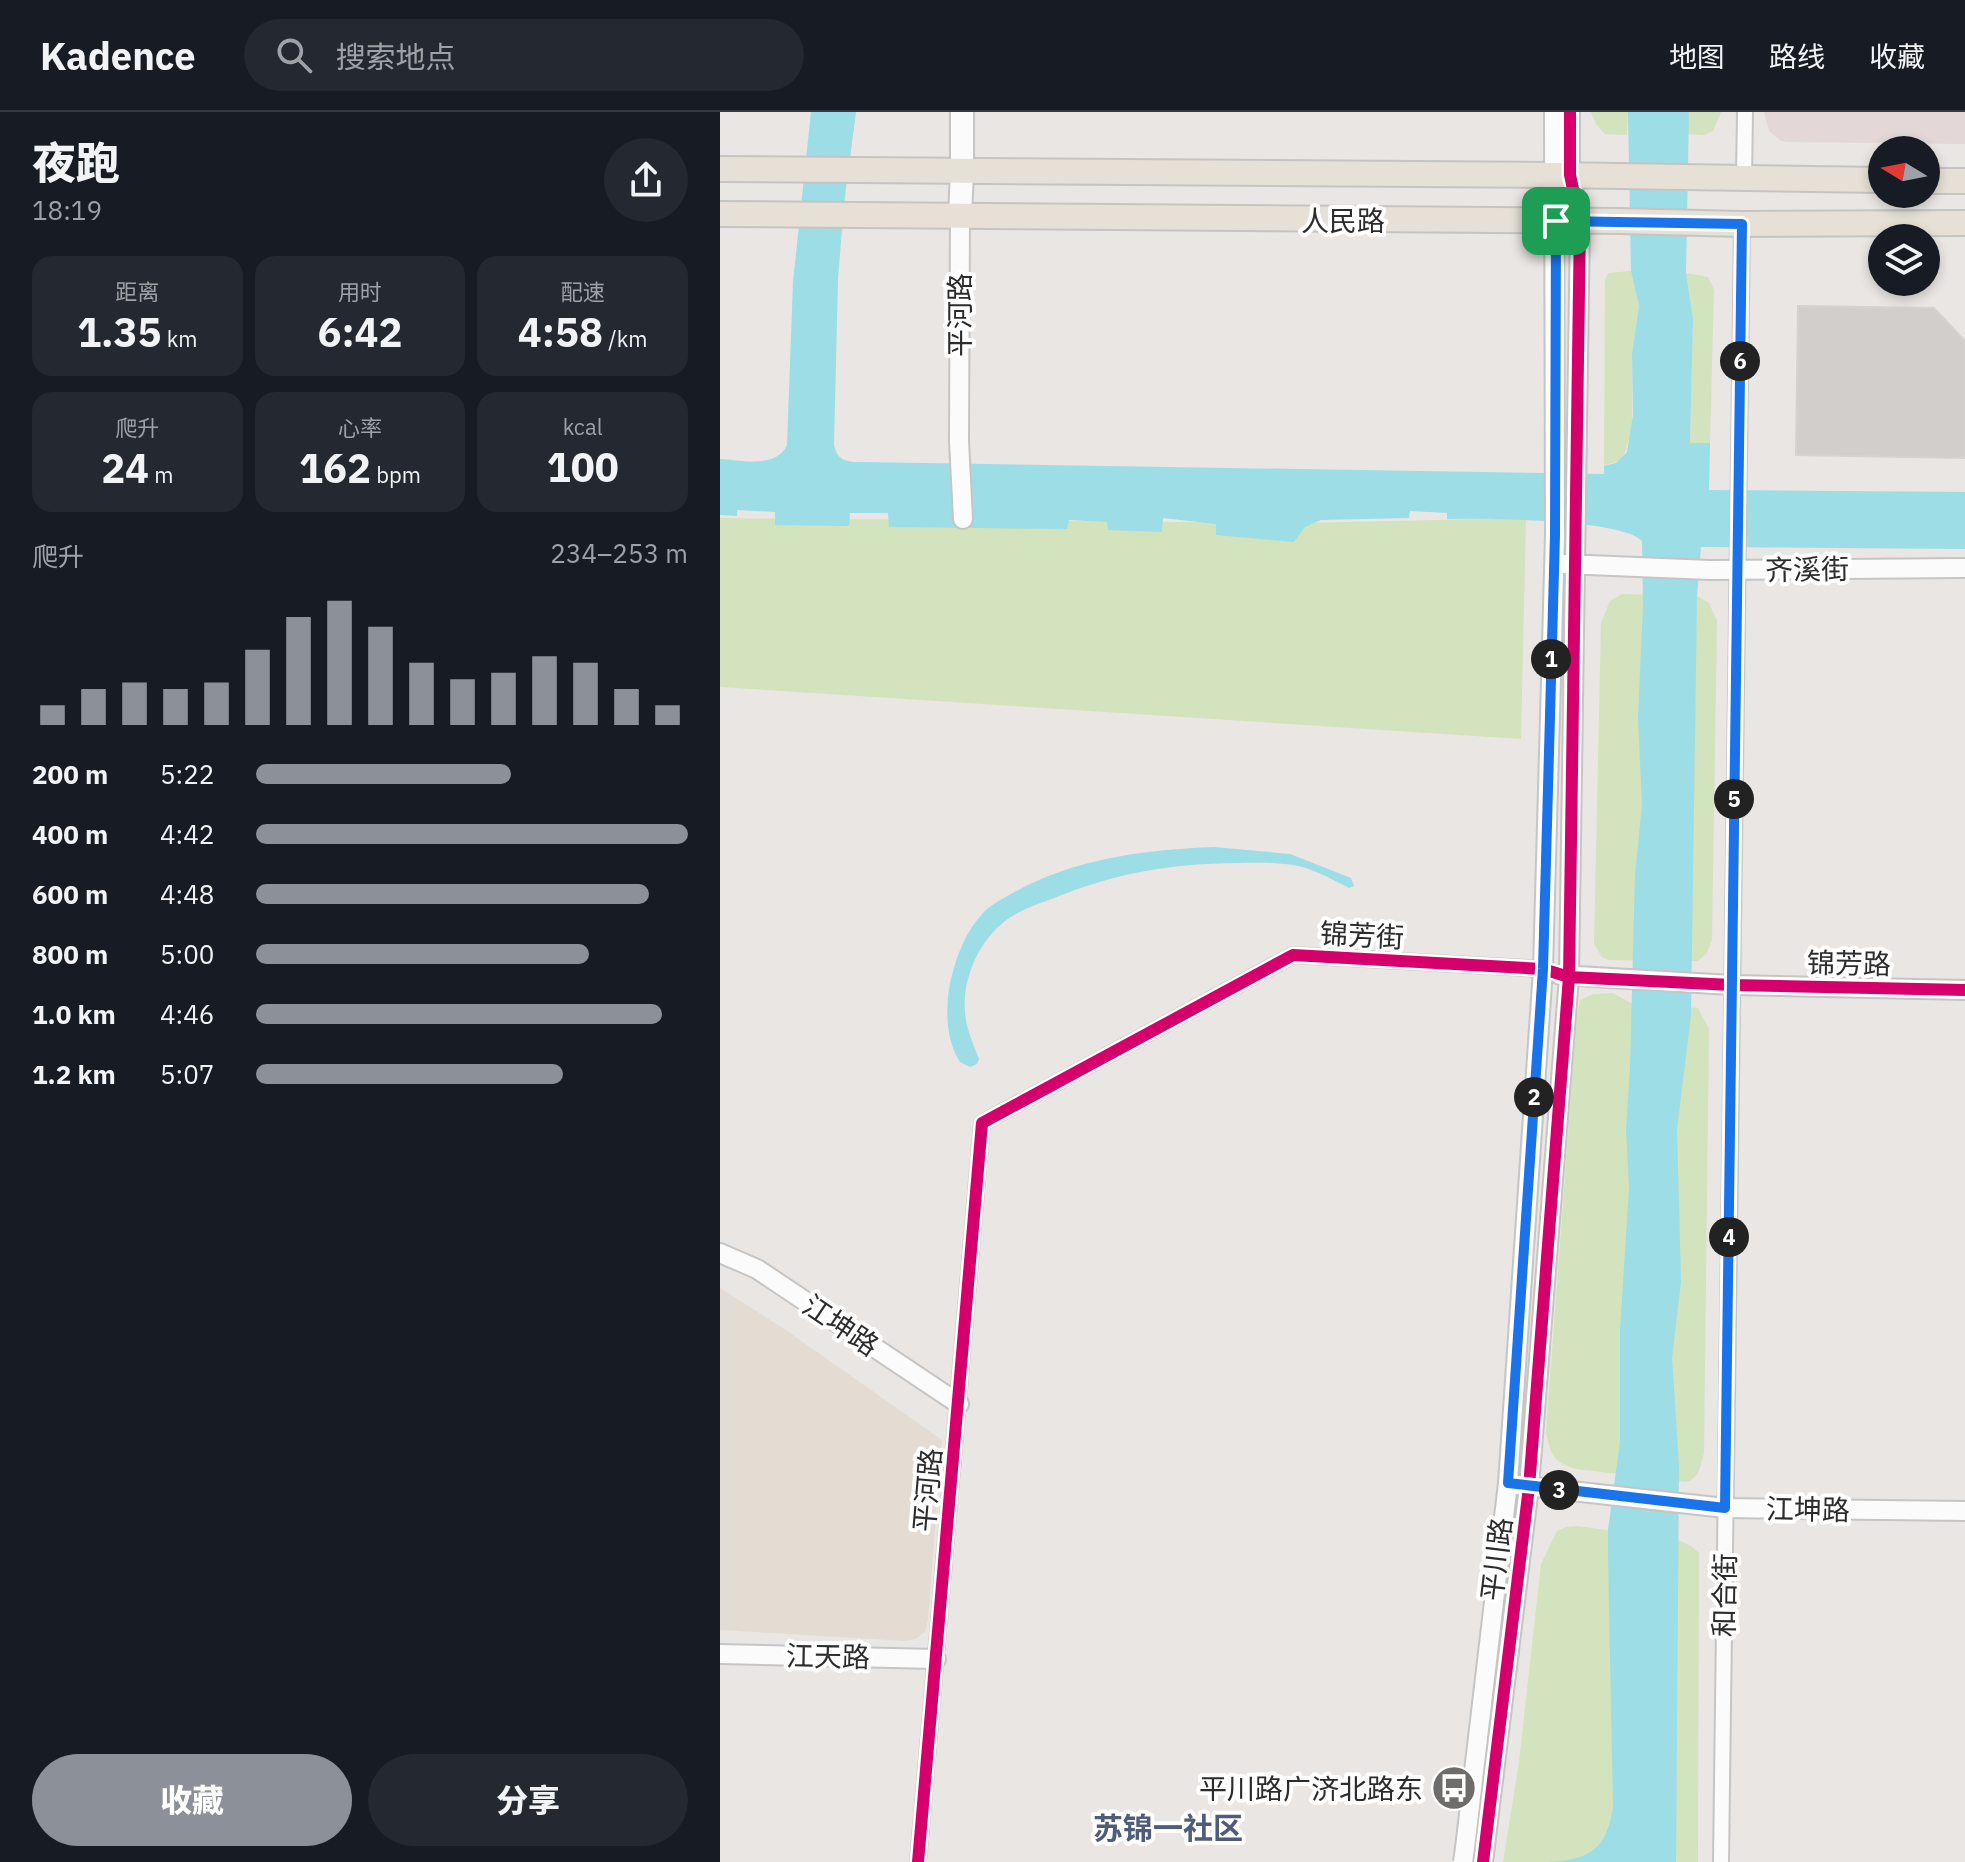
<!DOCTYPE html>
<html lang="zh">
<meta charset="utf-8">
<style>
body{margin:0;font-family:"IBM Plex Sans","Noto Sans SC",sans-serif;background:#242831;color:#f1f3f6;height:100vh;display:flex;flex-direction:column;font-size:30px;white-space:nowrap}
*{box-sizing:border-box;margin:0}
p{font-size:26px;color:#9ea1a6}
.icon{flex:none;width:44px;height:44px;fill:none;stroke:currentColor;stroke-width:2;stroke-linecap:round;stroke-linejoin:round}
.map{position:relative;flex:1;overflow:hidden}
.side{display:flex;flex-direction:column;background:#171b24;width:720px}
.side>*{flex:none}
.needle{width:52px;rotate:280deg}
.tools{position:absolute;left:1148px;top:24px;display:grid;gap:16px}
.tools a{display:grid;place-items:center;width:72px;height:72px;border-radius:50%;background:#171b24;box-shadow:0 4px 12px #0003;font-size:40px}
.pin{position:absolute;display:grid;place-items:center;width:68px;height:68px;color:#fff;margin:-34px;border-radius:16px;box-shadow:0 4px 12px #0006}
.km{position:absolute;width:40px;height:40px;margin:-20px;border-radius:50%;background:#222;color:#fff;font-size:22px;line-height:40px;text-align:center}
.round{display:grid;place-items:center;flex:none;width:84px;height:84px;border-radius:42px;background:#242831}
.headline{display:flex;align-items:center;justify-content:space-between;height:136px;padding:0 32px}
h1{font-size:44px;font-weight:800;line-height:60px}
.metrics{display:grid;grid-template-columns:repeat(3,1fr);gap:12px;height:136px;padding:8px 32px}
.metrics div{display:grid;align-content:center;border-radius:20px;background:#242831;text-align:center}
.metrics b{font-size:40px;font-weight:800}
.metrics small{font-size:22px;font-weight:400}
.metrics p{font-size:22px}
.chart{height:224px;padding:16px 32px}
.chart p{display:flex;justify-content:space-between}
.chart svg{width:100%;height:144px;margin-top:8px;stroke:#8c9099;stroke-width:6}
.cta{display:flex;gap:16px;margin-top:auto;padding:16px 32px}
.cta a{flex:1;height:92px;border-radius:48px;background:#8c9099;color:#fff;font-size:32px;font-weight:800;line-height:92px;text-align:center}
.cta a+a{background:#242831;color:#f1f3f6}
ul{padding:0 32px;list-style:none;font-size:26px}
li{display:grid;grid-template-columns:128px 96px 1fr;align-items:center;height:60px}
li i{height:20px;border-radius:10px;background:#8c9099}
header{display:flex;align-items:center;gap:48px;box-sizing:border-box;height:112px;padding:0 40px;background:#171b24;border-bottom:2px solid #363941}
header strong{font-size:38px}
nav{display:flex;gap:44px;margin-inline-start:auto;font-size:28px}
.search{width:560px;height:72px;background:#242831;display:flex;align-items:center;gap:20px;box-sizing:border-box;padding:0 28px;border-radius:44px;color:#9ea1a6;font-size:30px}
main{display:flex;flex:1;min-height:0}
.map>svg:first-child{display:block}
.education{fill:#e4dcd2}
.medical{fill:#e3d7d7}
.green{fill:#d2e3be}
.water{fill:#9cdde6}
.building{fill:#d1cecc;stroke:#d5d2cf;stroke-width:2}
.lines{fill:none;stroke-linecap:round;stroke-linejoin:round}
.minor-casing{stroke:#c6c5c5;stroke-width:18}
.tertiary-casing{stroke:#c6c5c5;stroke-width:22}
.secondary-casing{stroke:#c6c5c5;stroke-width:26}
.primary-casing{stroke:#c6c4c2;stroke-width:28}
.minor{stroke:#fcfbfb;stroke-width:14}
.tertiary{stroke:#fcfbfb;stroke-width:18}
.secondary{stroke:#fcfbfb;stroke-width:22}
.primary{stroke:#e6e0d6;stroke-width:24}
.tertiary-bridge-casing{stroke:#c6c5c5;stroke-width:22;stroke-linecap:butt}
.tertiary-bridge{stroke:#fcfbfb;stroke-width:18}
.cycleway-casing{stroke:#fff;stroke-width:17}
.cycleway{stroke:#d6006c;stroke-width:12}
.route-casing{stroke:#fff;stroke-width:16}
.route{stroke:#1a73e8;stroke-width:10}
.labels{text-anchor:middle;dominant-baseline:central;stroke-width:8;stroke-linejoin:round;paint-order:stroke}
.street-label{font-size:28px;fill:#2c2c2c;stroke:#fff}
.poi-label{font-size:28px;fill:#2c2c2c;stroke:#fff;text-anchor:end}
.neighbourhood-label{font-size:30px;font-weight:bold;fill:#4f5c7a;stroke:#fff}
</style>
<header>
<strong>Kadence</strong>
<div class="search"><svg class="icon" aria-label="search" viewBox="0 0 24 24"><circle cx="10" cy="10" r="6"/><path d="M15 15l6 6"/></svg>搜索地点</div>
<nav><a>地图</a><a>路线</a><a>收藏</a></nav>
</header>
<main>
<section class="side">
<div class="headline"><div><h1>夜跑</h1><p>18:19</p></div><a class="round"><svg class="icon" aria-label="share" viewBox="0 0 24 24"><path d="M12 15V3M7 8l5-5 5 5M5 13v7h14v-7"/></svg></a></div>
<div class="metrics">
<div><p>距离</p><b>1.35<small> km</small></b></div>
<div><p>用时</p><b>6:42</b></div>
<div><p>配速</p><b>4:58<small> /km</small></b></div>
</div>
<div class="metrics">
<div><p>爬升</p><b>24<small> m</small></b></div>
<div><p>心率</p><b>162<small> bpm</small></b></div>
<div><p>kcal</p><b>100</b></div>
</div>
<div class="chart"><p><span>爬升</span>234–253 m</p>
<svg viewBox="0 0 160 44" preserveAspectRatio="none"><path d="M5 44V38M15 44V33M25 44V31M35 44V33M45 44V31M55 44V21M65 44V11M75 44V6M85 44V14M95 44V25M105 44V30M115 44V28M125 44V23M135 44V25M145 44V33M155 44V38"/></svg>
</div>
<ul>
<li><b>200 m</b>5:22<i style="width:59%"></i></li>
<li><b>400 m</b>4:42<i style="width:100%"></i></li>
<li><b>600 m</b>4:48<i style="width:91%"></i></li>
<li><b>800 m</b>5:00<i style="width:77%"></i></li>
<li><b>1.0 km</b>4:46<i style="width:94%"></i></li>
<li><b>1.2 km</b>5:07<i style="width:71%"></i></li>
</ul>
<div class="cta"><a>收藏</a><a>分享</a></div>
</section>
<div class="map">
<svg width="1245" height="1750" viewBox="0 0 1245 1750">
<rect width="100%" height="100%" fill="#eae6e3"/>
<path class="education" d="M0,1176L63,1216L222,1328L208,1508L205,1520L195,1527L185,1529L0,1518Z"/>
<path class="medical" d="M1044,0H1245V32L1068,30L1061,29L1049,19Z"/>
<path class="green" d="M871,0H908L907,23L885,22L876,12Z
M969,0H1001L993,19L984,23L967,22Z
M911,159L919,194L912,242V319L902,348L884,354L885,168L888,161Z
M966,161L988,165L994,178L990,331L970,332L973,207Z
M0,406L581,411L806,406L801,627L0,575Z
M902,482L977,484L989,491L997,509L992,828L987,841L978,849L888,848L882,845L874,832L881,511L890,489Z
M893,881L911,891L978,896L989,917L984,1341C981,1353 979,1367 966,1370L856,1357C833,1350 831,1343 826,1321L857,903L860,888L873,882Z
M857,1414L958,1428L971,1434L979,1441L978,1750H783L799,1650L821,1452L837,1419L846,1415Z"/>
<path class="water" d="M91,0H136L124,92L118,167L114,333C117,348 126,350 139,350L884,362V354L896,351L907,340L913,303L912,242L919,194L911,159L908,0H969L966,161L973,207L970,331H990L989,378L1245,380V437L981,435L977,484L971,903L957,1018L961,1170L952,1246L959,1352L956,1750H829C872,1748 887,1735 893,1695L888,1443V1418L900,1330V1218L909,1076L906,1017L910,956L915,763L922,693L918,606L923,493L922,429C903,407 761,406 727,407V401L690,399L689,406L601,408L585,415L574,430L496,423V412L443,406L442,420L388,418L387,410L349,408L347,417L169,415L168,401H130L129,414L55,413V400L17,398V404L0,403V347C21,348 56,357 67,333L73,170Z
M494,735L570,742L631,766L634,774L629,776C611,767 592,756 573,753C555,750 536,751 518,751C449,752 399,760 334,786C318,792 299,798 285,809C259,829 242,867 245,900C246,917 253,931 259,947L257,952L250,955L240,950C225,927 225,893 231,867C237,843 246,819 263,801C274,790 290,783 304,775C364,745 428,738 494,735Z"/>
<path class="building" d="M1078,194L1214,196L1245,229V346L1076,343Z"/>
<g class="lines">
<g class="minor-casing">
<path id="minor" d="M1024,67L1025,0
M198,1750L262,1011L573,843L823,857
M1001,1750L1022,112"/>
</g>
<g class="tertiary-casing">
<path id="tertiary" d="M240,105L239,329L243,407
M844,452L990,458L1245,456
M840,863L1012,873L1245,878
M0,1141L37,1157L239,1292
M797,1373L1005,1396L1245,1399
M0,1542L216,1547
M745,1736L788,1371L823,857L835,423L834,0
M763,1750L809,1375L849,865L860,109L850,63V0"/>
</g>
<g class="secondary-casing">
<path id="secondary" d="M240,105L242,59V0"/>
</g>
<g class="primary-casing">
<path id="primary" d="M0,57L834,63L1162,68
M1206,69H1245
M0,102L899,109L1022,112L1245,111"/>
</g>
<use href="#minor" class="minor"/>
<use href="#tertiary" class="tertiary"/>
<use href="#secondary" class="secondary"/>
<use href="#primary" class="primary"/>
<g class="tertiary-bridge-casing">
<path id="tertiary-bridge" d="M743,1750L745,1736"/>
</g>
<use href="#tertiary-bridge" class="tertiary-bridge"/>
<g class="cycleway-casing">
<path id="cycleway" d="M198,1750L262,1011L573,843L823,857L849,865L1012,873L1245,878
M763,1750L809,1375L849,865L860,109L850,63V0"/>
</g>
<use href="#cycleway" class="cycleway"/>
</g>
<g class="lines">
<g class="route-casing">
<path id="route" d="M836,109L1022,112L1005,1396L788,1371L823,857L835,423Z"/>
</g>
<use href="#route" class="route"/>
</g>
<defs>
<g id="bus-disc" transform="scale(2.3)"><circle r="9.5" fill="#6e6d6c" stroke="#fff"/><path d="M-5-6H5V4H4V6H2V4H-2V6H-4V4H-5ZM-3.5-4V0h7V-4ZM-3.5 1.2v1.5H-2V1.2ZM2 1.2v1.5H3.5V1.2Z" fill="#fff"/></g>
</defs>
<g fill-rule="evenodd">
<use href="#bus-disc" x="734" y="1676"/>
</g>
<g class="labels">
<g class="street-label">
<text x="623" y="108">人民路</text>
<text transform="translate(239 203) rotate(-90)">平河路</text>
<text transform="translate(1087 457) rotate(-1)">齐溪街</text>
<text transform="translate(642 823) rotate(3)">锦芳街</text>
<text transform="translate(1129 851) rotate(1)">锦芳路</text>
<text transform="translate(121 1213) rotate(34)">江坤路</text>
<text transform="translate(207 1378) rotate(-85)">平河路</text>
<text transform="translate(1088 1397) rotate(1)">江坤路</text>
<text transform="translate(776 1447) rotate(-83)">平川路</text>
<text transform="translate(1004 1483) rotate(-89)">和合街</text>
<text transform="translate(108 1544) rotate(1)">江天路</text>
</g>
<g class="poi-label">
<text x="703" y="1676">平川路广济北路东</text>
</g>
<g class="neighbourhood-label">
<text x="448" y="1715">苏锦一社区</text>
</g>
</g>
</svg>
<div class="tools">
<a><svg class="needle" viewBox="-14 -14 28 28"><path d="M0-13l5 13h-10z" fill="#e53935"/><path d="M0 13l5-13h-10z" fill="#9ea1a6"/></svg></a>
<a><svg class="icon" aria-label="layers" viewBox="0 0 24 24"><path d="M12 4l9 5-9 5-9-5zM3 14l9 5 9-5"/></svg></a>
</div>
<div class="pin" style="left:836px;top:109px;background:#1e9e55"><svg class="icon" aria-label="arrive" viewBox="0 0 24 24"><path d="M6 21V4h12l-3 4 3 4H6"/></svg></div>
<b class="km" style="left:831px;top:547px">1</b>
<b class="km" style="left:814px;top:985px">2</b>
<b class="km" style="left:839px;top:1378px">3</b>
<b class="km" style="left:1009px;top:1125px">4</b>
<b class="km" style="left:1014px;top:687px">5</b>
<b class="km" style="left:1020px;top:249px">6</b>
</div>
</main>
